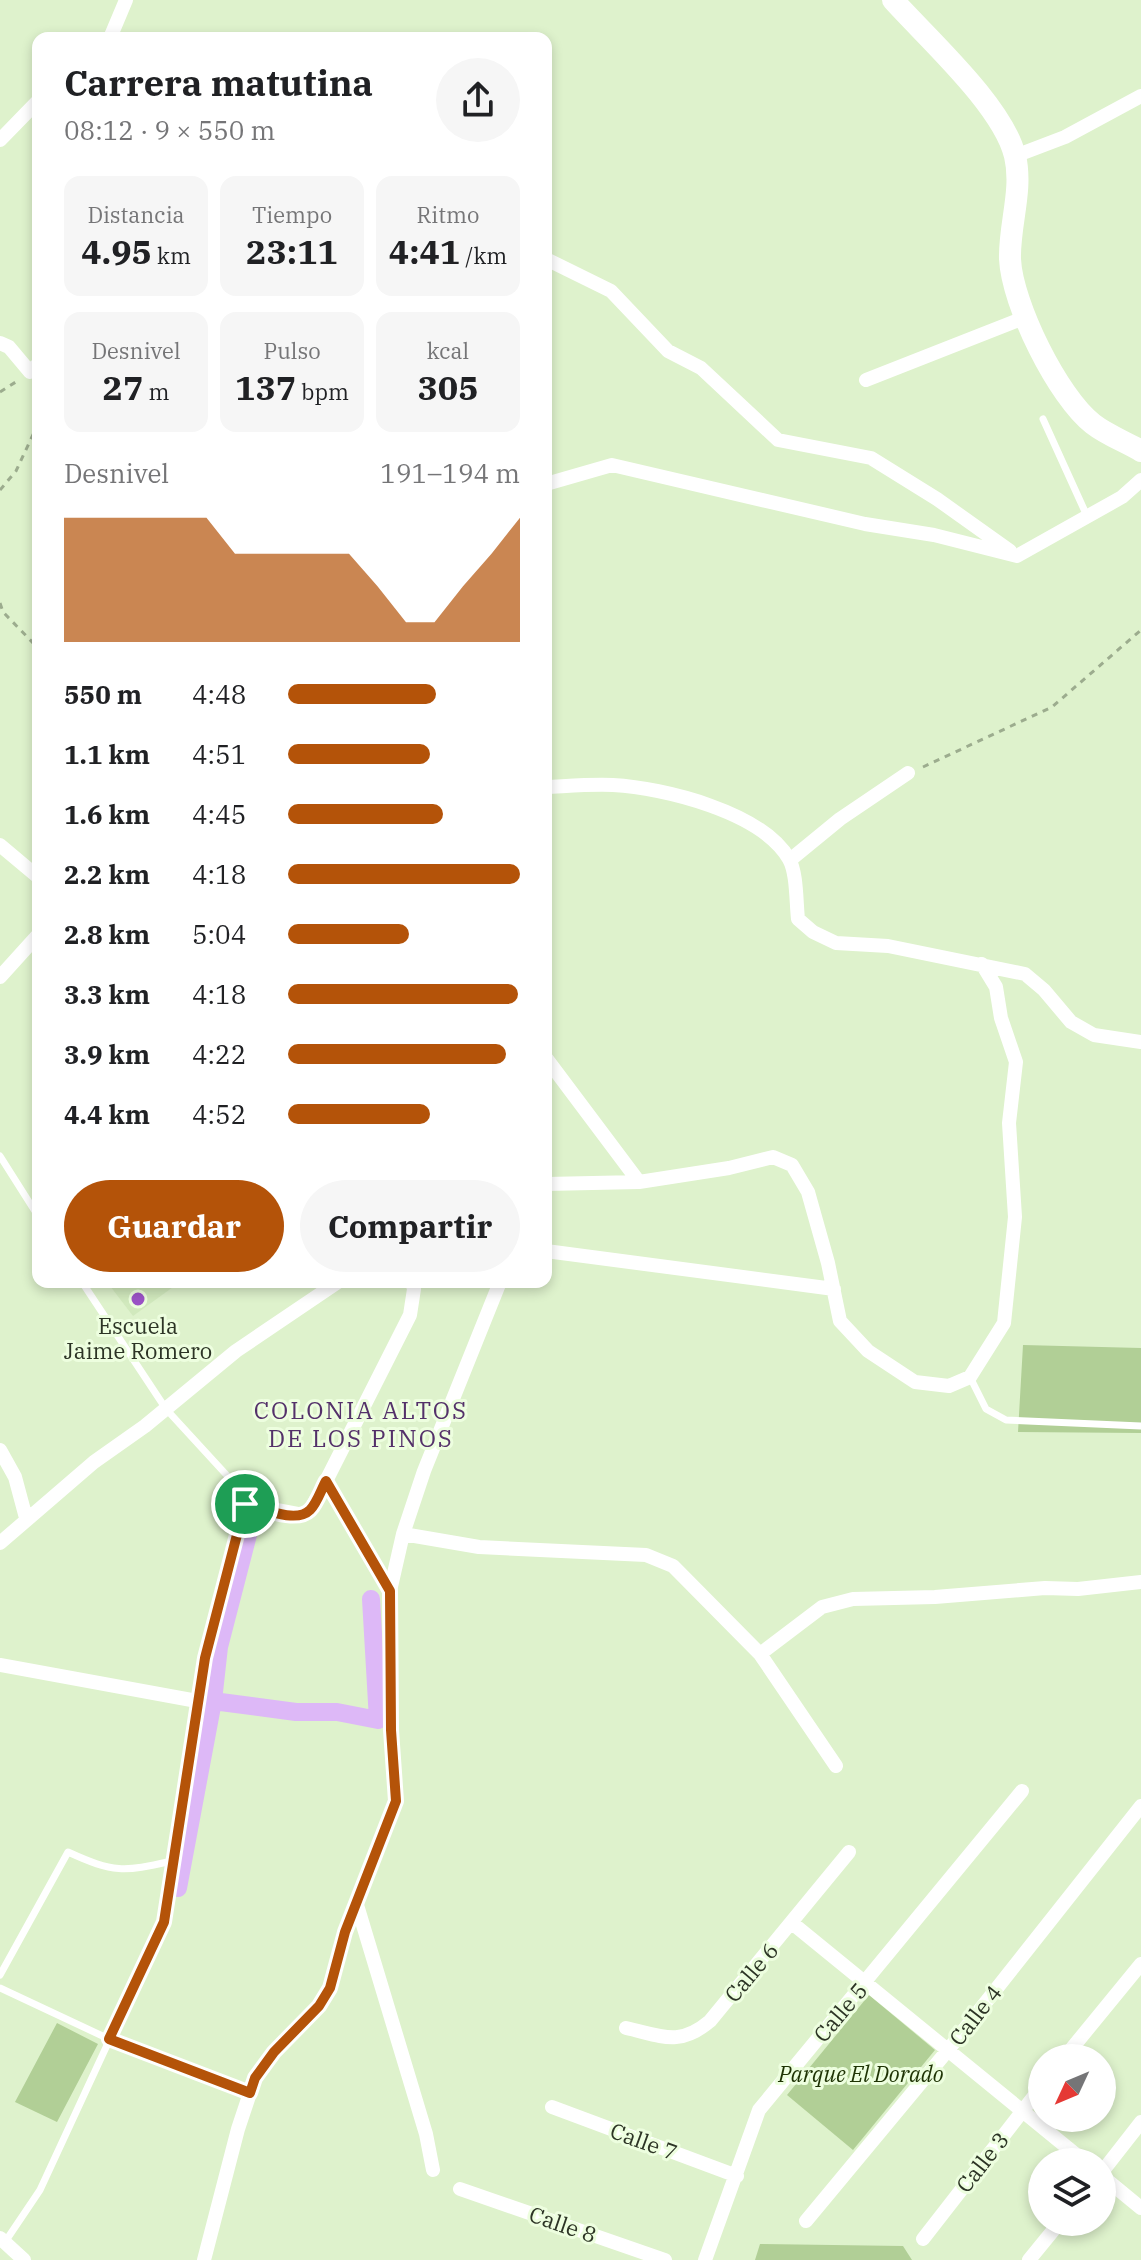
<!DOCTYPE html>
<html lang="es">
<meta charset="utf-8">
<style>
body{margin:0;font-family:"IBM Plex Serif",serif;background:#f6f6f6;color:#202124;height:100vh;display:flex;flex-direction:column;font-size:30px;white-space:nowrap}
*{box-sizing:border-box;margin:0}
p{font-size:26px;color:#757577}
.icon{flex:none;width:44px;height:44px;fill:none;stroke:currentColor;stroke-width:2;stroke-linecap:round;stroke-linejoin:round}
.map{position:relative;flex:1;overflow:hidden}
.drawer{position:absolute;left:32px;top:32px;width:520px;height:1256px;display:flex;flex-direction:column;background:#fff;border-radius:16px;box-shadow:0 4px 12px #0003}
.drawer>*{flex:none}
.needle{width:52px;rotate:226deg}
.fabs{position:absolute;left:1028px;top:2044px;display:grid;gap:16px}
.fabs a{display:grid;place-items:center;width:88px;height:88px;border-radius:50%;background:#fff;box-shadow:0 4px 12px #0003;font-size:40px}
.pin{position:absolute;display:grid;place-items:center;width:68px;height:68px;color:#fff;margin:-34px;border:4px solid #fff;border-radius:50%;box-shadow:0 2px 8px #0007}
.round{display:grid;place-items:center;flex:none;width:84px;height:84px;border-radius:42px;background:#f6f6f6}
.headline{display:flex;align-items:center;justify-content:space-between;height:136px;padding:0 32px}
h1{font-size:36px;font-weight:700;line-height:60px}
.figures{display:grid;grid-template-columns:repeat(3,1fr);gap:12px;height:136px;padding:8px 32px}
.figures div{display:grid;align-content:center;border-radius:16px;background:#f6f6f6;text-align:center}
.figures b{font-size:34px;font-weight:700}
.figures small{font-size:22px;font-weight:400}
.figures p{font-size:22px}
.chart{height:224px;padding:16px 32px}
.chart p{display:flex;justify-content:space-between}
.chart svg{width:100%;height:144px;margin-top:8px;fill:#b45309;opacity:.7}
.action{display:flex;gap:16px;margin-top:auto;padding:16px 32px}
.action a{flex:1;height:92px;border-radius:48px;background:#b45309;color:#fff;font-size:32px;font-weight:700;line-height:92px;text-align:center}
.action a+a{background:#f6f6f6;color:#202124}
ul{padding:0 32px;list-style:none;font-size:26px}
li{display:grid;grid-template-columns:128px 96px 1fr;align-items:center;height:60px}
li i{height:20px;border-radius:10px;background:#b45309}
.map>svg:first-child{display:block}
.built{fill:#d1e9bd}
.green{fill:#b1cf96}
.lines{fill:none;stroke-linecap:round;stroke-linejoin:round}
.canal{stroke:#ddb8f7;stroke-width:18}
.path{stroke:#9cac8e;stroke-width:3;stroke-dasharray:6 6;stroke-linecap:butt}
.lane{stroke:#fff;stroke-width:7}
.street{stroke:#fff;stroke-width:14}
.secondary{stroke:#fff;stroke-width:22}
.route-casing{stroke:#fff;stroke-width:16}
.route{stroke:#b45309;stroke-width:10}
.poi-dot{fill:#9b53c6;stroke:#edfedf;stroke-width:3}
.labels{text-anchor:middle;dominant-baseline:central;stroke-width:6;stroke-linejoin:round;paint-order:stroke}
.poi-label{font-size:22px;fill:#2c3425;stroke:#edfedf}
.street-label{font-size:22px;fill:#2c3425;stroke:#edfedf}
.park-label{font-size:22px;font-style:italic;fill:#1e3304;stroke:#edfedf}
.neighbourhood-label{font-size:24px;letter-spacing:2px;fill:#54316a;stroke:#edfedf}
</style>
<div class="map">
<svg width="1141" height="2260" viewBox="0 0 1141 2260">
<rect width="100%" height="100%" fill="#def2cc"/>
<path class="built" d="M107,1282H180L133,1316Z"/>
<path class="green" d="M1023,1345L1141,1348V1433L1018,1432Z
M869,1995L935,2050L853,2150L787,2095Z
M57,2023L98,2044L57,2122L15,2102Z
M760,2244L903,2246L912,2260H755Z"/>
<g class="lines">
<path class="canal" d="M250,1527L219,1647L213,1701L296,1712H337L378,1720L371,1599
M178,1888L213,1701L202,1700"/>
<path class="path" d="M34,386L38,401
M0,392L19,380
M0,490L16,471L38,424
M0,603L3,612L38,648
M923,767L1052,707L1141,630"/>
<path class="lane" d="M1043,419L1087,516
M0,1156L38,1216
M970,1377L986,1409L1006,1420L1141,1426
M0,1975L68,1852C114,1873 123,1872 172,1861
M0,1988L109,2039L250,2093
M5,2242L40,2190L164,1922L205,1658L245,1504L244,1494L166,1409L82,1282"/>
<path class="street" d="M110,38L126,0
M0,140L38,101
M1015,156L1065,137L1141,96
M546,259L611,291L668,351L701,368L778,440L871,458L937,499L1010,551
M0,343L9,347L30,372L38,364
M866,380L1024,318
M546,484L612,465L865,524L934,535L1017,556L1122,497L1141,480
M546,787C568,786 591,784 613,785C664,788 762,812 789,859C797,873 796,901 798,919L813,932L836,943L888,946L1025,974L1044,990L1071,1022L1094,1035L1141,1042
M0,845L38,877
M790,860L840,819L908,773
M0,977L38,935
M546,1058L639,1182
M546,1184L639,1182L729,1168L773,1157L792,1165L808,1192L828,1263L840,1321L868,1351L915,1382L949,1386L970,1377L1004,1323L1015,1217L1009,1123L1016,1062L1001,1018L996,987L982,964
M546,1251L834,1289
M0,1450L15,1477L26,1518
M245,1504L303,1515L311,1509L326,1481
M403,1534L479,1547L646,1555L673,1566L760,1654L836,1766
M0,1543L94,1462L145,1426L236,1351L338,1282
M390,1591L326,1481L410,1315L414,1289L412,1282
M760,1654L822,1607L853,1599L935,1597L1045,1588L1078,1589L1141,1582
M0,1665L197,1701
M357,1905L426,2134L433,2170
M792,1923L1085,2162
M626,2028C662,2036 679,2047 710,2021L849,1852
M1064,2058L1141,1964
M552,2107L737,2176
M1102,2172L1141,2122
M1102,2176L1141,2208
M460,2189L665,2260
M806,2221L948,2050L1141,1806
M0,2238L24,2260
M923,2239L1042,2086
M204,2260L238,2129L255,2078L274,2052L319,2006L330,1988L345,1932L396,1801L391,1730L390,1591L403,1534L424,1471L500,1282
M705,2260L759,2110L1022,1791
M1029,2260L1060,2222"/>
<path class="secondary" d="M893,0C928,39 1003,106 1015,156C1023,190 1009,225 1010,259C1012,304 1058,397 1093,424C1107,435 1126,442 1141,451"/>
</g>
<g class="lines">
<g class="route-casing">
<path id="route" d="M326,1481L390,1591L391,1730L396,1801L345,1932L330,1988L319,2006L274,2052L255,2078L250,2093L109,2039L164,1922L205,1658L245,1504C262,1508 296,1524 310,1510C317,1503 321,1490 326,1481Z"/>
</g>
<use href="#route" class="route"/>
</g>
<circle class="poi-dot" cx="138" cy="1299" r="8"/>
<g class="labels">
<g class="poi-label">
<text x="138" y="1325">Escuela<tspan x="138" dy="25">Jaime Romero</tspan></text>
</g>
<g class="street-label">
<text transform="translate(751 1972) rotate(-50)">Calle 6</text>
<text transform="translate(840 2012) rotate(-50)">Calle 5</text>
<text transform="translate(975 2015) rotate(-52)">Calle 4</text>
<text transform="translate(644 2141) rotate(20)">Calle 7</text>
<text transform="translate(982 2162) rotate(-52)">Calle 3</text>
<text transform="translate(563 2224) rotate(19)">Calle 8</text>
</g>
<g class="park-label">
<text x="861" y="2073">Parque El Dorado</text>
</g>
<g class="neighbourhood-label">
<text x="361" y="1410">COLONIA ALTOS<tspan x="361" dy="28">DE LOS PINOS</tspan></text>
</g>
</g>
</svg>
<div class="fabs">
<a><svg class="needle" viewBox="-14 -14 28 28"><path d="M0-13l5 13h-10z" fill="#e53935"/><path d="M0 13l5-13h-10z" fill="#757577"/></svg></a>
<a><svg class="icon" aria-label="layers" viewBox="0 0 24 24"><path d="M12 4l9 5-9 5-9-5zM3 14l9 5 9-5"/></svg></a>
</div>
<div class="pin" style="left:245px;top:1504px;background:#1e9e55"><svg class="icon" aria-label="arrive" viewBox="0 0 24 24"><path d="M6 21V4h12l-3 4 3 4H6"/></svg></div>
<section class="drawer">
<div class="headline"><div><h1>Carrera matutina</h1><p>08:12 · 9 × 550 m</p></div><a class="round"><svg class="icon" aria-label="share" viewBox="0 0 24 24"><path d="M12 15V3M7 8l5-5 5 5M5 13v7h14v-7"/></svg></a></div>
<div class="figures">
<div><p>Distancia</p><b>4.95<small> km</small></b></div>
<div><p>Tiempo</p><b>23:11</b></div>
<div><p>Ritmo</p><b>4:41<small> /km</small></b></div>
</div>
<div class="figures">
<div><p>Desnivel</p><b>27<small> m</small></b></div>
<div><p>Pulso</p><b>137<small> bpm</small></b></div>
<div><p>kcal</p><b>305</b></div>
</div>
<div class="chart"><p><span>Desnivel</span>191–194 m</p>
<svg viewBox="0 0 160 44" preserveAspectRatio="none"><path d="M0 44V6L10 6L20 6L30 6L40 6L50 6L60 17L70 17L80 17L90 17L100 17L110 27L120 38L130 38L140 27L150 17L160 6V44z"/></svg>
</div>
<ul>
<li><b>550 m</b>4:48<i style="width:64%"></i></li>
<li><b>1.1 km</b>4:51<i style="width:61%"></i></li>
<li><b>1.6 km</b>4:45<i style="width:67%"></i></li>
<li><b>2.2 km</b>4:18<i style="width:100%"></i></li>
<li><b>2.8 km</b>5:04<i style="width:52%"></i></li>
<li><b>3.3 km</b>4:18<i style="width:99%"></i></li>
<li><b>3.9 km</b>4:22<i style="width:94%"></i></li>
<li><b>4.4 km</b>4:52<i style="width:61%"></i></li>
</ul>
<div class="action"><a>Guardar</a><a>Compartir</a></div>
</section>
</div>
